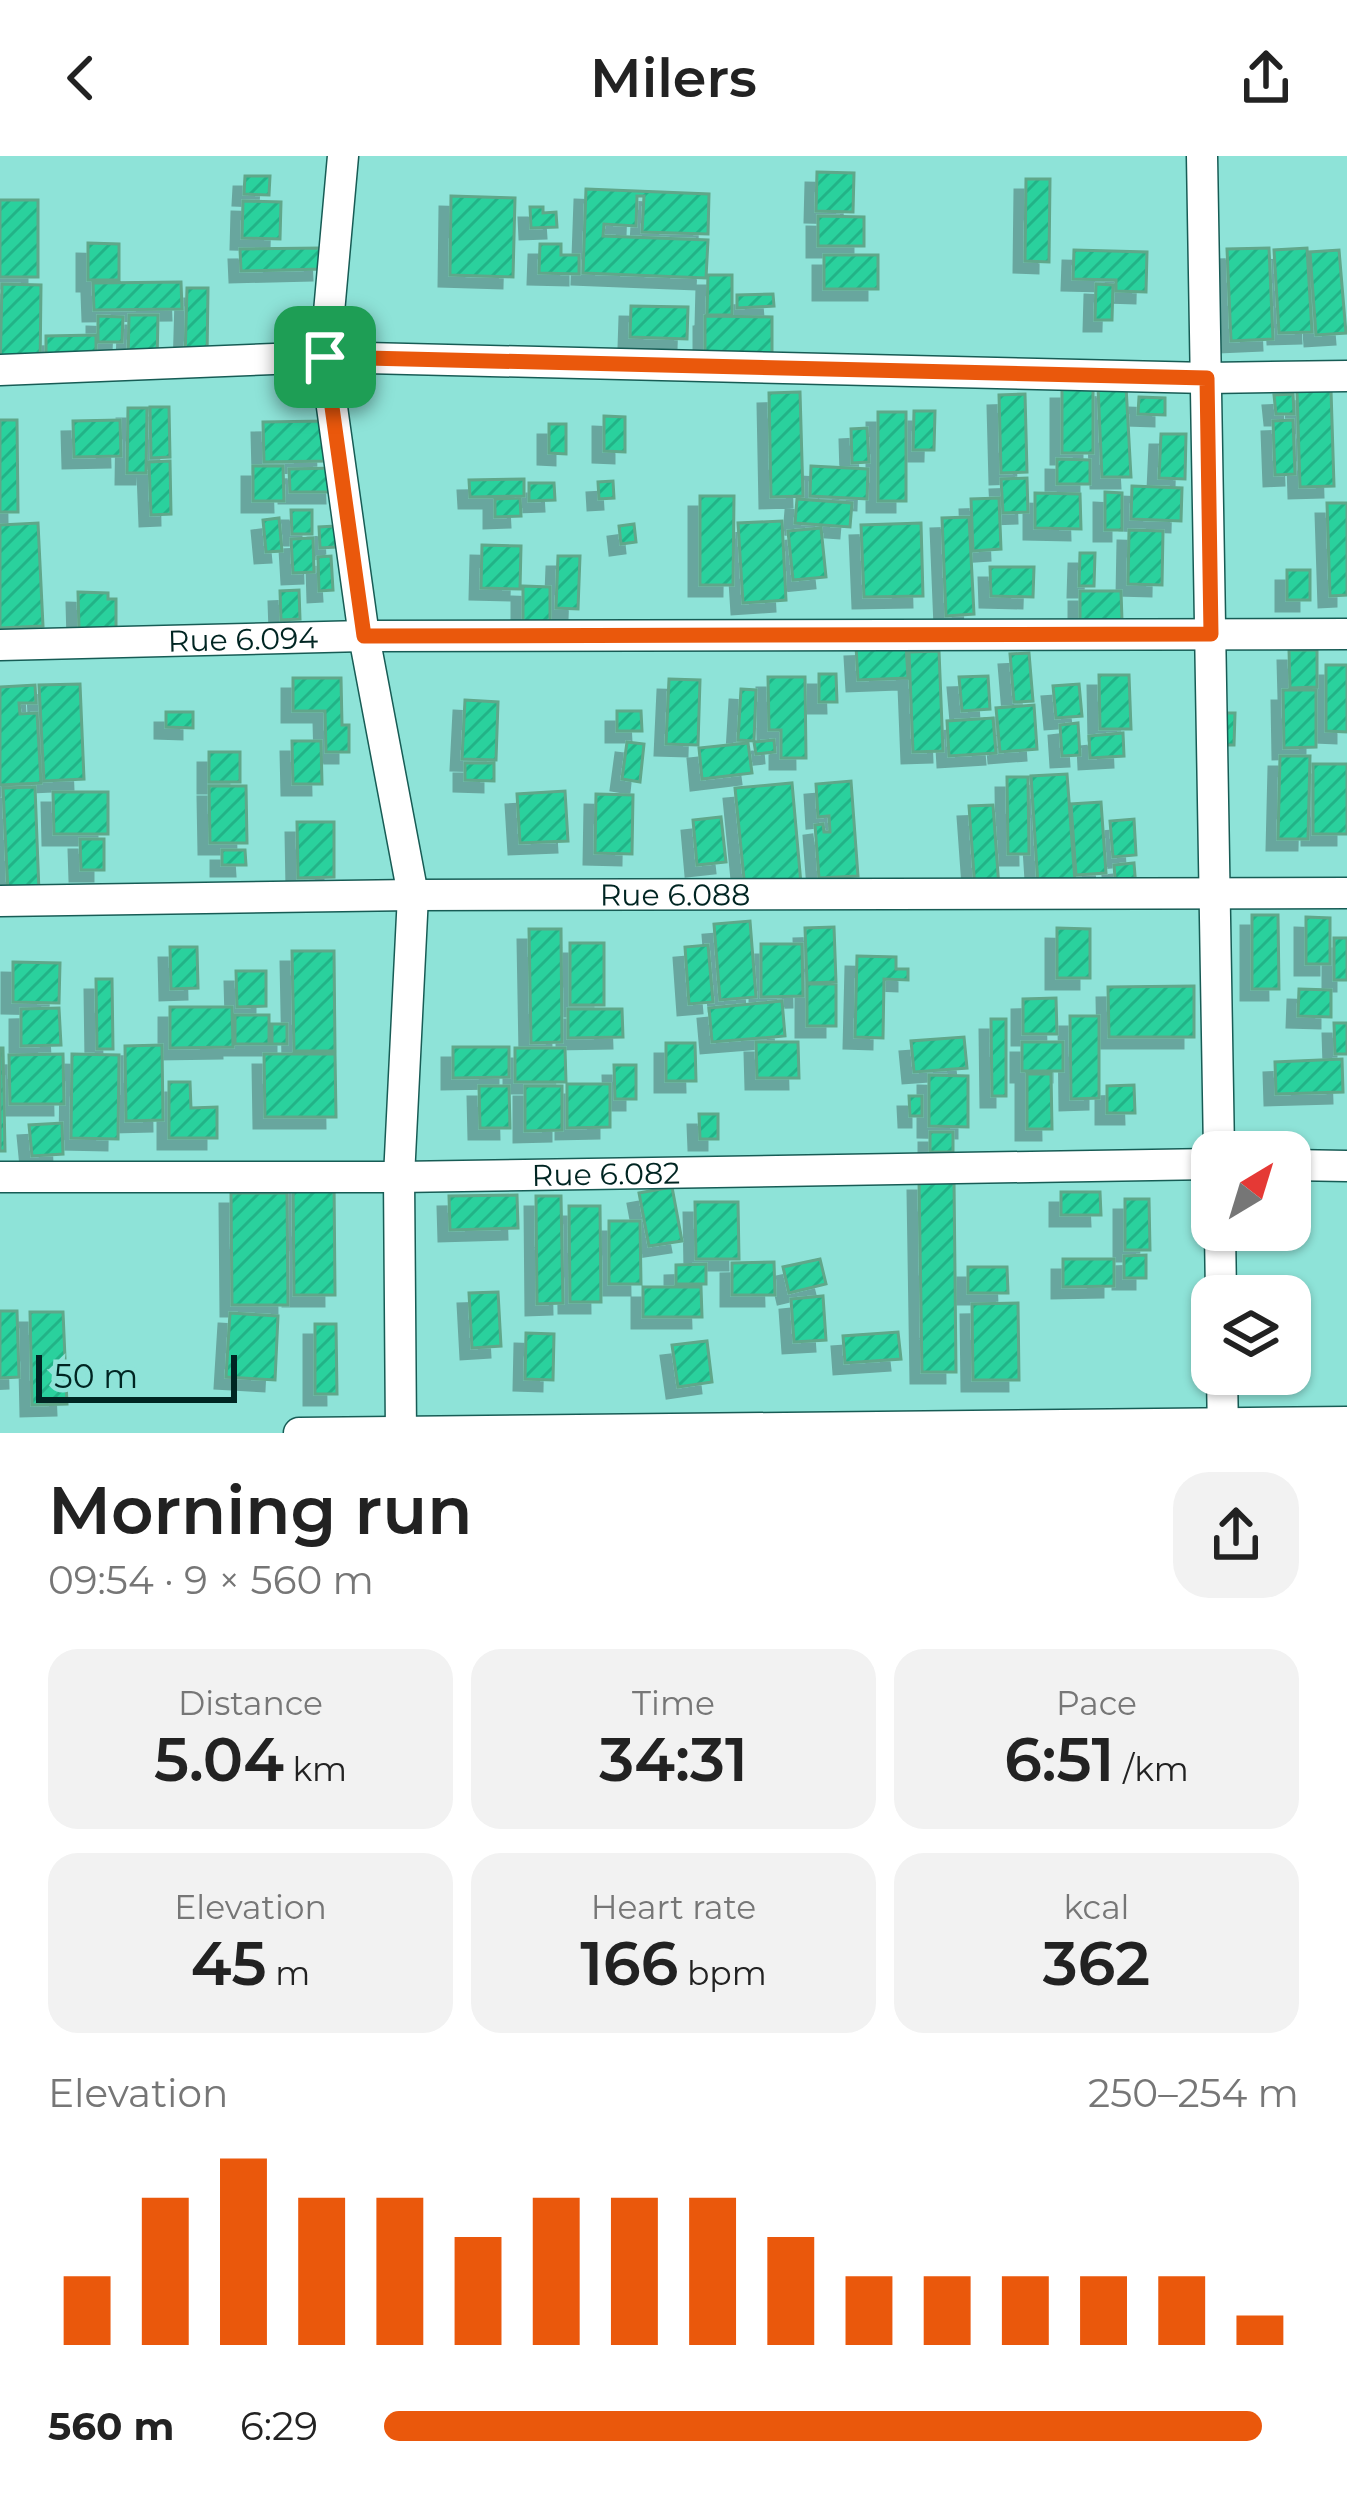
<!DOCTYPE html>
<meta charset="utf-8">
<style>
body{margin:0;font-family:Montserrat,sans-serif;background:#f2f2f2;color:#222;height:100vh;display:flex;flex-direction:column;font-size:45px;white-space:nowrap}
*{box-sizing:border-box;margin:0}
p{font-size:39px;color:#767676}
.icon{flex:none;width:66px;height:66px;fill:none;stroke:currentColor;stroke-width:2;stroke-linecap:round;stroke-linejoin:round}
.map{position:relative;height:1277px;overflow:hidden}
.drawer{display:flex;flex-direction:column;background:#fff;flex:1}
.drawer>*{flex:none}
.needle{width:78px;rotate:38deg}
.fabs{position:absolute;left:1191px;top:975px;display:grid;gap:24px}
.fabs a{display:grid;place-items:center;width:120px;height:120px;border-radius:24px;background:#fff;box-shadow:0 3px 9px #0004;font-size:60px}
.scale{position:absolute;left:36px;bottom:30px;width:201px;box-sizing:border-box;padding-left:12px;border:6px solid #002522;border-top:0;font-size:33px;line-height:42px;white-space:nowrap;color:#002522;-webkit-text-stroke:9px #8ee3d8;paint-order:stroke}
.pin{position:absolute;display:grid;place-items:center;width:102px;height:102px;color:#fff;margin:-51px;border-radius:24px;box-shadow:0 6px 18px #0006}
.round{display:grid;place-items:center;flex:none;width:126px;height:126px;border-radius:36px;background:#f2f2f2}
.head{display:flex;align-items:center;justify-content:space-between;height:204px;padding:0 48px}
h1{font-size:66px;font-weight:600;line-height:90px}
.figures{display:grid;grid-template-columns:repeat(3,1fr);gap:18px;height:204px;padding:12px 48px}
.figures div{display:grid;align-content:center;border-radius:30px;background:#f2f2f2;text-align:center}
.figures b{font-size:60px;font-weight:600}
.figures small{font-size:33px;font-weight:400}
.figures p{font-size:33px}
.chart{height:336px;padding:24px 48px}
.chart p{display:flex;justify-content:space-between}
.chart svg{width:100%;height:216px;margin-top:12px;stroke:#ea580c;stroke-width:6}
ul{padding:0 48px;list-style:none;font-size:39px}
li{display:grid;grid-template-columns:192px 144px 1fr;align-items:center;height:90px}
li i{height:30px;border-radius:15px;background:#ea580c}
header{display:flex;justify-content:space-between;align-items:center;height:156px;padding:0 48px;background:#fff;font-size:54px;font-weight:600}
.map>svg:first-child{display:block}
.building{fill:url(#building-hatch);stroke:#60a78a;stroke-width:3;filter:url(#shadow)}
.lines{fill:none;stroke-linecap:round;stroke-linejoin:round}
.street-casing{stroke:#175c55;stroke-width:33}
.street{stroke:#fff;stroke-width:30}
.route-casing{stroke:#fff;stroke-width:24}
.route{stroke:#ea580c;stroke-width:15}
.labels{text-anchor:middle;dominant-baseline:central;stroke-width:9;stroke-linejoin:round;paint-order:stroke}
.street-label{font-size:30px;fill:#002522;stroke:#8ee3d8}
</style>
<header><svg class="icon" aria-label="back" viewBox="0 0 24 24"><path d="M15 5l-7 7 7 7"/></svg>Milers<svg class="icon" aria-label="share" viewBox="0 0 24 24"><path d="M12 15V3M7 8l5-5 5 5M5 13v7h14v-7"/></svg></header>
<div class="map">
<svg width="1347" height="1277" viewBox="0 0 1347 1277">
<defs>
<pattern id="building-hatch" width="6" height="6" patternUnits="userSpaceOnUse" patternTransform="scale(3)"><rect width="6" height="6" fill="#2ad19d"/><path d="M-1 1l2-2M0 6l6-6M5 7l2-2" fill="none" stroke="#24b387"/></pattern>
<filter id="shadow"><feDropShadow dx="-11" dy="11" stdDeviation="0" flood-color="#0004"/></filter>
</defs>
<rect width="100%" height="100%" fill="#8ee3d8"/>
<path class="building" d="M817,16L854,17L853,56L816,55Z
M245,20H270L269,39L244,38Z
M1026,23H1050L1049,106L1025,105Z
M586,33L709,38L708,78L642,76L644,40H637L636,70L604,68L603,80L708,84L706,122L583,117Z
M451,40L515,42L513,121L450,119Z
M0,44H38V121H0Z
M243,45L281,46L280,83L242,82Z
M530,51H543V57L556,56L557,71L531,72Z
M818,60L864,61V90H818Z
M88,87L119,88V124H88Z
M540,88H561V99H579V118L539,117Z
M322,92L323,113L241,115L240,93Z
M1269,92L1273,183L1231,185L1227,93Z
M1307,92L1312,176L1279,177L1274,94Z
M1074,94L1147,96L1146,136L1116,135V124L1073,123Z
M1339,94L1346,177L1316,179L1310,96Z
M824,99H878V133H824Z
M708,119H732V159H707Z
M181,126L182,153L94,154L93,127Z
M2,128L41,129L40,216L0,215Z
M1096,128L1113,129L1112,164H1095Z
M187,132H208L207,203H185Z
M773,138L774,150L737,152V139Z
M631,150L688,151L687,183L630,181Z
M129,159H158L157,208L128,207Z
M98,160L123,161L122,186H98Z
M705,160L772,161V202H705Z
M96,179V207L46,212V180Z
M1126,230L1131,321H1102L1098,231Z
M1062,232H1093V297H1062Z
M1331,234L1334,330L1300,331L1297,235Z
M800,236L803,340L771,341L769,237Z
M1025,238L1027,316L1001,317L999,239Z
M1293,238L1294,258H1276L1274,239Z
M1139,241L1165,242V259L1138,258Z
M150,251H169L170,301L151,302Z
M128,252H147L146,317H127Z
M914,255H935L934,294H913Z
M878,256H906V345H878Z
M604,260L625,261V296L604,295Z
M0,264H17L18,356H0Z
M120,264L121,300L74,301L73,265Z
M1293,264L1295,318L1275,319L1273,265Z
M326,265L327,305L264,306L263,266Z
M549,268H566V298L549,297Z
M867,272L869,306L852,307L851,273Z
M1161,278H1186L1185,323L1159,322Z
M1057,303L1090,304V328H1057Z
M170,305L171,358L151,359L149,306Z
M253,310H283L284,345H253Z
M811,310L868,313L867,343L810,340Z
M335,312L336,336H290L289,313Z
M1027,322L1028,356L1003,357L1001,323Z
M524,323V340L470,341L469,324Z
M613,325L614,342L599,343L598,326Z
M529,327H554L555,344L529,345Z
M1132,330L1182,332L1181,365L1131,363Z
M1105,336L1122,337V374H1105Z
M1035,337L1080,338L1081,373L1035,372Z
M700,340H734L733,429H700Z
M520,342L521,360L495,361V343Z
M999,342L1001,393L973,395L971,343Z
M797,343L852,347L850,371L795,367Z
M1327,347H1347V439L1330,440Z
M291,354H312V378H292Z
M969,361L974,458L946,460L942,362Z
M279,362L282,395L266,396L263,364Z
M782,365L786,444L743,447L738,367Z
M38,367L43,470L0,472V369Z
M921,367L923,440L864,441L861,369Z
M634,368L636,386L621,388L619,370Z
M335,370L336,391L320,392L319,371Z
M821,372L826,421L793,424L788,375Z
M1129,374L1163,375L1162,429L1128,428Z
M313,382L314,416L293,417L291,383Z
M482,389L521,390L520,433L481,432Z
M1080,397H1095L1094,430H1079Z
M331,400L333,434L319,435L318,401Z
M558,400H580L578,453L556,452Z
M990,411H1034L1033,441L991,440Z
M1287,414H1310V444H1287Z
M523,430L550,431V466H523Z
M299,434L300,463L281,464L280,435Z
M1080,435H1121L1122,465H1080Z
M78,436L108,437V443H116V474L79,473Z
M906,488L908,522L858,524L856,490Z
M1289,494H1317V531L1290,532Z
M939,495L943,595L913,596L909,496Z
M1029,497L1033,545L1014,546L1010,498Z
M1326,509H1347V576L1326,575Z
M819,518H836L837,546H819Z
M1099,519H1129L1131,573H1100Z
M988,520L990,553L962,555L959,521Z
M768,521H805L806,602H781V574H769Z
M293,522H341L342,569H349V596H326L325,555H293Z
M669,523L700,524L698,589L666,588Z
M80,528L84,623L44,625L39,529Z
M1079,528L1082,560L1056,562L1053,530Z
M35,529L36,547H19L20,558L37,557L41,627L0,629V531Z
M741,533L756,534L754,585L738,584Z
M1283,534H1316V591L1284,592Z
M465,544L498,546L496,604L462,603Z
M1034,549L1037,593L1000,596L996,552Z
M617,555H641L642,575H617Z
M166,556H193V572L166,571Z
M1225,557H1235L1234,589H1224Z
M993,562L996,597L949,600L947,565Z
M1078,567L1080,599L1062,600L1060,569Z
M1123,577L1124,600L1090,602L1089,580Z
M774,584L775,596L756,598L754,586Z
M292,585H321L322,628H293Z
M627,586L644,588L640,626L622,623Z
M748,587L752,617L702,623L699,592Z
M209,596H240V626H209Z
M1280,600H1310L1308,683H1278Z
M465,607H494V625L465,624Z
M1313,608H1347V678H1313Z
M1067,618L1075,726L1038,729L1031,620Z
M1007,621H1028L1029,698H1008Z
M851,625L858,720L819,722L815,669L823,668L824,676H830L829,660L818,661L816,628Z
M792,627L801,728L745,733L735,632Z
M209,630H246L247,687H210Z
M35,631L39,736L8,737L3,632Z
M565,635L568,685L520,687L517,638Z
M53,636H108V678H54Z
M596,638L633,639L632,698L595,697Z
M1101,646L1106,717L1076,719L1071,648Z
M993,649L999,732L975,733L969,650Z
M721,661L726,706L697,709L693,664Z
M1134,663L1136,699L1113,701L1110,665Z
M297,666H334V721L298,722Z
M80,683H104V714H81Z
M222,694H245L246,709H222Z
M1134,707L1136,732L1116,733L1114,709Z
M1252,759H1278L1279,833H1252Z
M1306,761L1330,762V808H1306Z
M750,765L756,841L720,844L714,768Z
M834,771L836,826L807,827L805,772Z
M1057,772L1090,773V822H1057Z
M529,773H561L562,886L531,887Z
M1334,782H1347V824H1334Z
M570,787H604V849H570Z
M761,788H802L803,840L761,841Z
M708,789L713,846L689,848L685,791Z
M170,791H197L198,832L171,833Z
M292,795H334L335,895H294Z
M857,800L896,801V813H908V824L884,823L883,882L855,881Z
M13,806L60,807L59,847L13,846Z
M236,815H266V850L237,851Z
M96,823H112L113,893H97Z
M807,828H836V870H807Z
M1194,830V881H1109L1108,831Z
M1299,833L1331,834V861L1298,860Z
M1056,842L1057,878H1023V843Z
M782,845L785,880L712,886L709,852Z
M170,851H232L233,891L170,892Z
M59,852L61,889L21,890V853Z
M568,853H622L623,881L568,882Z
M235,859H269V888H235Z
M1070,860H1099V942L1071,943Z
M991,863H1006V940H992Z
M1334,867H1347V898H1335Z
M272,868H287V888H272Z
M964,881L967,912L914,916L911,885Z
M756,886H798L799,922H757Z
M1022,886H1063V915H1022Z
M666,887H695L696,925H666Z
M162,889L163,964L126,965L125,890Z
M453,891H509V921L453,922Z
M0,892H3L5,995H0Z
M515,892H565L566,926H515Z
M63,898L64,948H10L9,899Z
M72,898L119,899L118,983L71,982Z
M264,898H335L336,961H265Z
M1342,903L1343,936L1276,938L1275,906Z
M614,909H636V943H615Z
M1027,918H1051L1052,973H1027Z
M929,919L968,920V971L929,970Z
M169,926H190L191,952L217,951V982H169Z
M567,928H610V971L567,972Z
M1134,929L1135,957H1107V930Z
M479,930H509L510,972H480Z
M525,930H562V974L525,975Z
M909,940H922V960H910Z
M699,958H718V983H700Z
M62,967L63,998L32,1000L29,969Z
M930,976H953V996H930Z
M334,1023L335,1139H294L293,1024Z
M919,1024H954L956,1216H922Z
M672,1031L682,1085L649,1090L639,1037Z
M1061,1036H1100L1101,1059H1061Z
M231,1037H287L288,1149H232Z
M517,1039L518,1072L450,1074L449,1040Z
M536,1040H561L563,1147L537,1148Z
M1125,1043H1149L1150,1094H1125Z
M695,1046H738L739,1103H696Z
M569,1050H600L601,1146H570Z
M609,1065H640L641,1128H609Z
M1146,1099V1122H1124V1100Z
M820,1103L826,1128L789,1137L783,1111Z
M1063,1103H1114V1130L1063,1131Z
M774,1106L775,1139H732V1107Z
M706,1108V1128H676V1109Z
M968,1111H1007L1008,1137H968Z
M643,1131H701L702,1161H643Z
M498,1136L501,1190L472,1192L469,1137Z
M823,1140L826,1184L794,1186L791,1143Z
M1018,1147L1019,1224H973L972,1148Z
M0,1155H17L19,1221L0,1222Z
M30,1156H63L67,1248L32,1249Z
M230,1157L278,1160L275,1224L226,1221Z
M315,1168H336L337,1238H315Z
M898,1176L901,1203L845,1207L843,1180Z
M526,1177L554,1178L553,1224L525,1223Z
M707,1185L712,1226L678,1231L672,1189Z"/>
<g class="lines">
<g class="street-casing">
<g id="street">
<path d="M343,0L325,201L364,480L413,739L399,1021L401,1277"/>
<path d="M1202,0L1219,996"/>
<path d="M0,214L325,201L1207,222L1347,220"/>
<path id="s1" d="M0,489L364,480L1347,478"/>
<path id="s2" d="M0,745L413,739L1347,737"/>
<path d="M1290,1009L1347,1010"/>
<path id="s3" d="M0,1021H399L1212,1008"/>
<path d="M1220,1074L1221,1140"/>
<path d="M1222,1218L1223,1277"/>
<path d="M299,1277L1347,1266"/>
</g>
</g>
<use href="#street" class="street"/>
</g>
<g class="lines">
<g class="route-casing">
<path id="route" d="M325,201L1207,222L1211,478L364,480Z"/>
</g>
<use href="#route" class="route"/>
</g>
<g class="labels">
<g class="street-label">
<text stroke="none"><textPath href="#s1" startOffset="243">Rue 6.094</textPath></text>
<text stroke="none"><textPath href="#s2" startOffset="675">Rue 6.088</textPath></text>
<text stroke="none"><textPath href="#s3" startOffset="606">Rue 6.082</textPath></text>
</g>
</g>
</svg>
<div class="fabs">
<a><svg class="needle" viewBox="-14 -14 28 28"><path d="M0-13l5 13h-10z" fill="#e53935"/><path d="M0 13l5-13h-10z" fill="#767676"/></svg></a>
<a><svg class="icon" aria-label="layers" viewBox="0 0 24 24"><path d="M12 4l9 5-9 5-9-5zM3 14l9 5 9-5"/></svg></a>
</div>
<div class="scale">50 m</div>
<div class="pin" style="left:325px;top:201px;background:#1e9e55"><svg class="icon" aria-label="arrive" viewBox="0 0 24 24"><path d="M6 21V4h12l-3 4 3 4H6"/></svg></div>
</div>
<section class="drawer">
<div class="head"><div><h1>Morning run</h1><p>09:54 · 9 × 560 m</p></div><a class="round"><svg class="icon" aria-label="share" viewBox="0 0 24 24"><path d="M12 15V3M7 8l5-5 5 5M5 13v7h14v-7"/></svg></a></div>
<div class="figures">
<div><p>Distance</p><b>5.04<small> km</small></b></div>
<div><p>Time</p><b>34:31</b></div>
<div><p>Pace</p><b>6:51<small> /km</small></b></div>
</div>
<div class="figures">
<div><p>Elevation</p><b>45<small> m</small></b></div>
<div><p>Heart rate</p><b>166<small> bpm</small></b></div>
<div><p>kcal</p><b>362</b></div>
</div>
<div class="chart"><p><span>Elevation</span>250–254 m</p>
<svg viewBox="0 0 160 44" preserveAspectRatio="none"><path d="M5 44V30M15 44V14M25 44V6M35 44V14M45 44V14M55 44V22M65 44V14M75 44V14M85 44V14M95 44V22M105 44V30M115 44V30M125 44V30M135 44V30M145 44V30M155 44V38"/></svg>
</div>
<ul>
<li><b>560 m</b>6:29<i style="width:96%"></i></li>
</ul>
</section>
